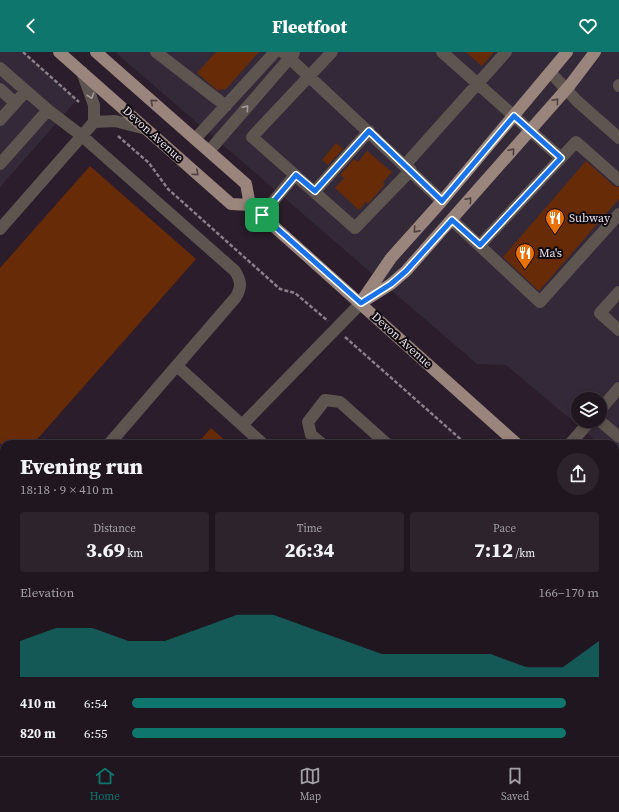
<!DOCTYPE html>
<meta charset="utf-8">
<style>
body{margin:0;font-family:"Source Serif 4",serif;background:#2d232d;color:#f1f3f6;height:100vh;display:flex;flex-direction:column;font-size:15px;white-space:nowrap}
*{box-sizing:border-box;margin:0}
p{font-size:13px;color:#a29fa5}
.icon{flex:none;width:22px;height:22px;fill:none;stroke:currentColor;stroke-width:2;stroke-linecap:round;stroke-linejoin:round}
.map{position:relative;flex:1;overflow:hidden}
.side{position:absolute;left:0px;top:388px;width:619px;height:316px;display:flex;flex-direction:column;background:#201620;border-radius:12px 12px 0 0;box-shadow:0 2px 6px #0003,0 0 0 1px #3d353e}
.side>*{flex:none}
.buttons{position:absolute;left:571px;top:340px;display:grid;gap:8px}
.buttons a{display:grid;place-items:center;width:36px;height:36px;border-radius:50%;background:#201620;box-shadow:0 2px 6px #0003,0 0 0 1px #3d353e;font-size:20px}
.pin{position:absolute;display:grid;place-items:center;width:34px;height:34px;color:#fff;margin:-17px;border-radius:8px;box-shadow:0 2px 6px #0006}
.round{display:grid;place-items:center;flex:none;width:42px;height:42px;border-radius:21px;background:#2d232d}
.overview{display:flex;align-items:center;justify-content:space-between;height:68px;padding:0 20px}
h1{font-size:22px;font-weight:800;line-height:30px}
.figures{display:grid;grid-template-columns:repeat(3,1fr);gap:6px;height:68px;padding:4px 20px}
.figures div{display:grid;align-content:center;border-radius:4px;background:#2d232d;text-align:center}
.figures b{font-size:20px;font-weight:800}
.figures small{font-size:11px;font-weight:400}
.figures p{font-size:11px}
.chart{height:112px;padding:8px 20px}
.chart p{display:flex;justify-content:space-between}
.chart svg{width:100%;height:72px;margin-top:4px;fill:#0f766e;opacity:.7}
ul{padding:0 20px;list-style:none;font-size:13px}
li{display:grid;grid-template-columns:64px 48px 1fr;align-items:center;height:30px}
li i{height:10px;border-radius:5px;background:#0f766e}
header{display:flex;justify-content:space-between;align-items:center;height:52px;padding:0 20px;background:#0f766e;color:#fff;font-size:18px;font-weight:800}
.tab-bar{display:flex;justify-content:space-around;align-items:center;height:56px;border-top:1px solid #3d353e;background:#201620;font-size:11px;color:#a29fa5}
.tab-bar a{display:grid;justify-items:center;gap:2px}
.tab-bar .selected{color:#0f766e}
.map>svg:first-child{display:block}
.commercial{fill:#342938;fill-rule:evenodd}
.green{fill:#135a22}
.building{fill:#682b07}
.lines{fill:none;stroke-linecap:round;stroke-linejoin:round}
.path{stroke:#8a7e89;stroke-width:2.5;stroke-dasharray:4 2;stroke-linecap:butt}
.minor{stroke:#5e5450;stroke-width:12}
.major{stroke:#99857c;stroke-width:12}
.oneway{stroke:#a3999c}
.oneway2{stroke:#4e4141}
.route-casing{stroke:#fff;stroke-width:8}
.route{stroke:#1a73e8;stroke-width:5}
.labels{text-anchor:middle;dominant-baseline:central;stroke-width:4;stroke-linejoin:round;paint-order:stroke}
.street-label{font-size:12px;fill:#e8dee7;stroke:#100a10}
.poi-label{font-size:12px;fill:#e8dee7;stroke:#100a10;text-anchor:start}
</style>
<header><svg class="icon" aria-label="back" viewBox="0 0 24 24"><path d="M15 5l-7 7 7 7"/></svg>Fleetfoot<svg class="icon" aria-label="heart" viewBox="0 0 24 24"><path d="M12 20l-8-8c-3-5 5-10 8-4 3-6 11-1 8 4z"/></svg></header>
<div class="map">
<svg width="619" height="704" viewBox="0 0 619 704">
<rect width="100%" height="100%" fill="#2b1d2b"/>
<path class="commercial" d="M0,0H23L77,48L0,135Z
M115,0H619V407L615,404V392H600L506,313L477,312ZM578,347H600V369H578Z"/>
<path class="green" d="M615,404L619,407V435L615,431Z"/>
<path class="building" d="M216,0H259L226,37L217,38L197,21Z
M466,0H494L482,14Z
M336,91L343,97L328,113L322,108Z
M367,99L392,120L383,130L385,132L368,152L366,150L359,158L335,136L344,126L340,123L354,107L358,110Z
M586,109L614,134L619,135V147L539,239L503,205Z
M90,114L196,207L33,392H0V216Z
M211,376L229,392H197Z"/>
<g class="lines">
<path class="path" d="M23,0L79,50
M118,84L149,111L168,137L280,237L295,241L328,269
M345,285L466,392
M615,521L619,524"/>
<path class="minor" d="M156,0L226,54
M283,0L442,149
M332,0L252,85L355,176L411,118
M442,0L561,106L480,193
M0,16L48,58
M82,20L94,53V70
M551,21L577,49L619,86
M619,33V34
M0,37L15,51
M0,68L26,39
M195,87L275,0
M209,99L294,1
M561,106L576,90L619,128
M0,112L48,58L82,84L235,219C241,229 242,234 236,245L109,392
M405,113L506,0
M315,139L369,79
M262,163L295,123
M452,168L540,250L619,162
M0,177L94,70L115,69L146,77
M619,240L600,261L619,278
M177,314L263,392
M600,358L619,336
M600,369L619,385
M242,373L361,251
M322,392L311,383L308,370L325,348L340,350L387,392
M570,392L590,369
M0,517L4,512
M615,624L619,627
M217,704L220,700
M291,704L295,700"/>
<path class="major" d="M59,0L231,152L250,153
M96,0L246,132L250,153L517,392
M363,247L391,206L442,149L567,0
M361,251L391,232L406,219L570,33L595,0
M615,478L619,482"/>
</g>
<defs><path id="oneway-chevron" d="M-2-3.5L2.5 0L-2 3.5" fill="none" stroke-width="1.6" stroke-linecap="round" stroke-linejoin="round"/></defs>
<g class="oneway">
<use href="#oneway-chevron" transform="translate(91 44) rotate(71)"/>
<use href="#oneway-chevron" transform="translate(246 56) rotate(-49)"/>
</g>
<g class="oneway2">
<use href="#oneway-chevron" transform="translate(556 49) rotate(-49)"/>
<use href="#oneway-chevron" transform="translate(153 50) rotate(-139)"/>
<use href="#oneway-chevron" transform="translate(512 99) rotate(-49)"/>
<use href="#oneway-chevron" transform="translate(196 121) rotate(42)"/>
<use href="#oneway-chevron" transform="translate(469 148) rotate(-49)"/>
<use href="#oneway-chevron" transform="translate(416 178) rotate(132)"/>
</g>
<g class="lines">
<g class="route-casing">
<path id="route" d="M514,64L561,106L480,193L452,168L406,219L391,232L361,251L262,163L296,123L315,139L369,79L442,149Z"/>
</g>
<use href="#route" class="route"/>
</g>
<defs>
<g id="restaurant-pin" transform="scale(1)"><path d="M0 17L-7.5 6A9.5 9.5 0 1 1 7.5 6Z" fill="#e8710a" stroke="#100a10"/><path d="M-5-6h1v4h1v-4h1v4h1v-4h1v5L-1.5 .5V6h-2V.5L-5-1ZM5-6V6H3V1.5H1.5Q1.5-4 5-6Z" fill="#fff"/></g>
</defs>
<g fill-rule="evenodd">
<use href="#restaurant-pin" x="555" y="166"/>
<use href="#restaurant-pin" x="525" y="201"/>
</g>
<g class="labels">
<g class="street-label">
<text transform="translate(153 82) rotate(42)">Devon Avenue</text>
<text transform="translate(402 288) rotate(42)">Devon Avenue</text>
</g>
<g class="poi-label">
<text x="569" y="166">Subway</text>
<text x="539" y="201">Ma's</text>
</g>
</g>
</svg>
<div class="buttons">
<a><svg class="icon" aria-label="layers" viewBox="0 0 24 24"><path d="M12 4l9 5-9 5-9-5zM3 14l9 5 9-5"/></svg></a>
</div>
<div class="pin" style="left:262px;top:163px;background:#1e9e55"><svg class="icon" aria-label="arrive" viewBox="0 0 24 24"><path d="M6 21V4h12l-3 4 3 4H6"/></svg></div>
<section class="side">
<div class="overview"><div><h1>Evening run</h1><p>18:18 · 9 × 410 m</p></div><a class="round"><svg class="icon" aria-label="share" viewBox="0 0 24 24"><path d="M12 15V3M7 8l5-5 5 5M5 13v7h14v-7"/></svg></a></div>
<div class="figures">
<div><p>Distance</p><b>3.69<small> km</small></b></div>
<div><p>Time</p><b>26:34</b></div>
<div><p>Pace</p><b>7:12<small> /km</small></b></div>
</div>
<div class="chart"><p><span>Elevation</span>166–170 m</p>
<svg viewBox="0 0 160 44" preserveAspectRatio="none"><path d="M0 44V22L10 14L20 14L30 22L40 22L50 14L60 6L70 6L80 14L90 22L100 30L110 30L120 30L130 30L140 38L150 38L160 22V44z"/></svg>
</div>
<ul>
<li><b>410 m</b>6:54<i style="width:93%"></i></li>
<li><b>820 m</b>6:55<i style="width:93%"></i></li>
</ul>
</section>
</div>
<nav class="tab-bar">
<a class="selected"><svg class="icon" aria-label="home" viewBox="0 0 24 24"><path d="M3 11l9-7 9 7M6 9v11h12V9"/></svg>Home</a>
<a><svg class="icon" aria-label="map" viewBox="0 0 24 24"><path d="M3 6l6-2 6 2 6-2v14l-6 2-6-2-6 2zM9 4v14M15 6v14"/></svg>Map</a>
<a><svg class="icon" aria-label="saved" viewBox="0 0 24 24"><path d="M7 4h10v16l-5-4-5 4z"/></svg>Saved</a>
</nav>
